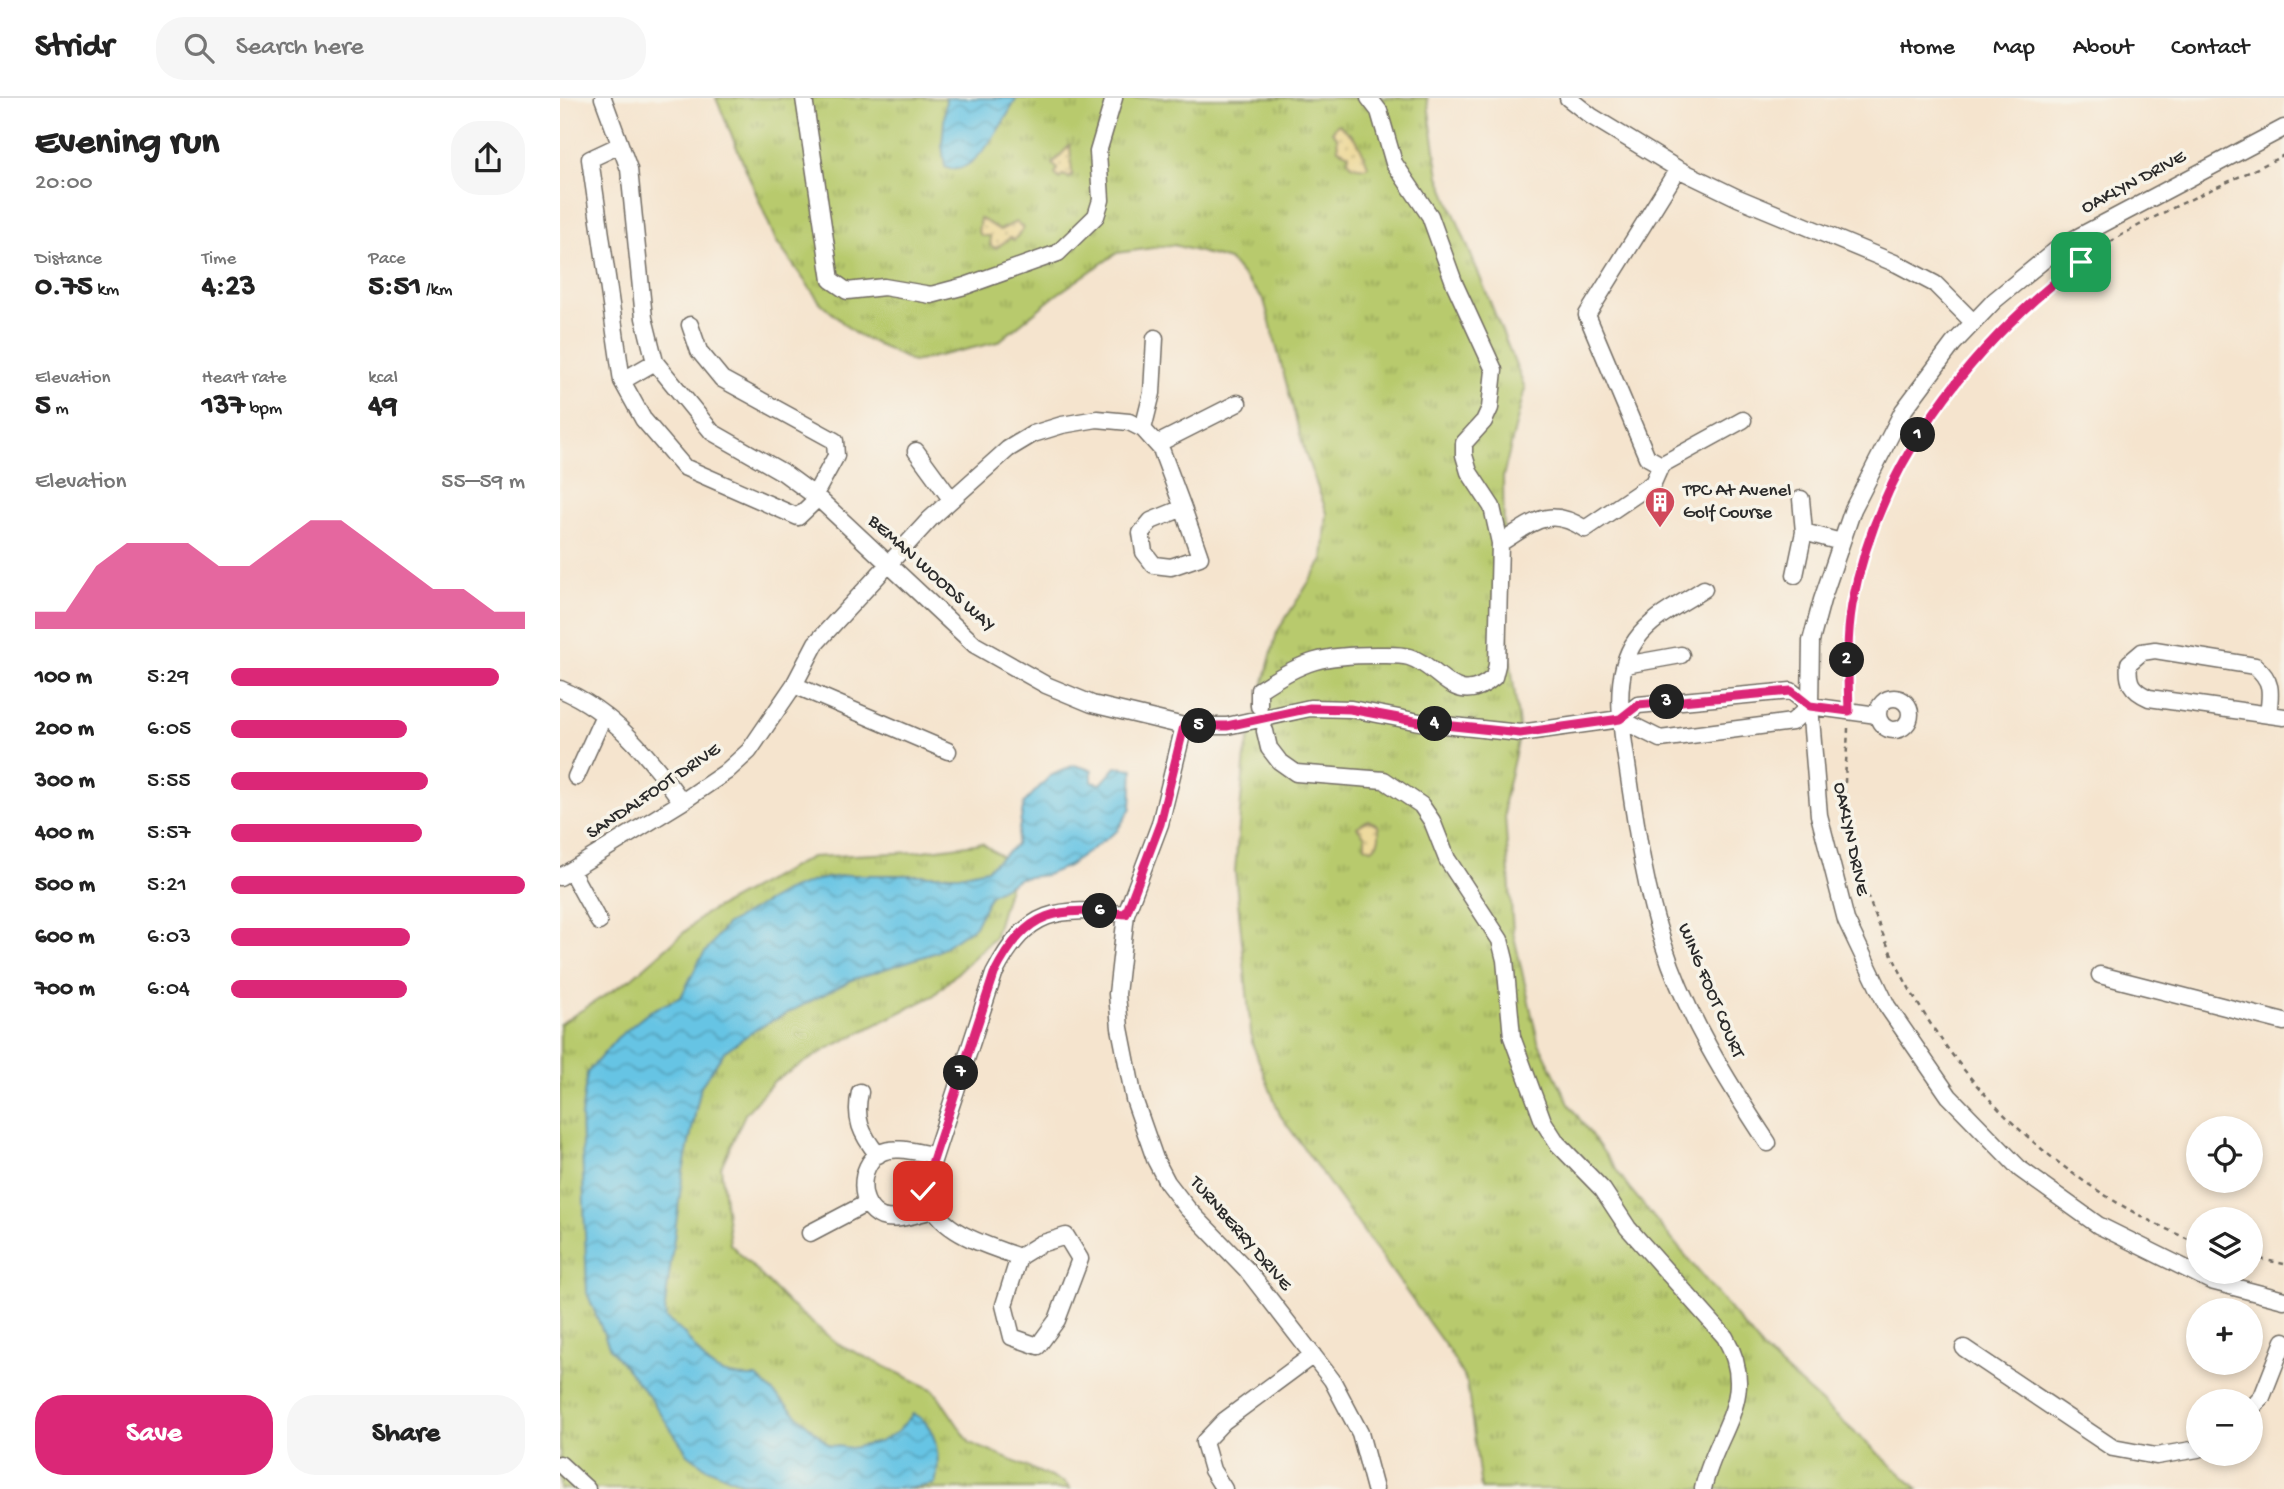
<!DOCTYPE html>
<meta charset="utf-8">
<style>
body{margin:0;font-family:"Gochi Hand",sans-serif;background:#f6f6f6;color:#222;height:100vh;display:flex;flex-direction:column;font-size:26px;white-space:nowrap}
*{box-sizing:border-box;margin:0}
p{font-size:23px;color:#767676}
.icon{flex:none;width:38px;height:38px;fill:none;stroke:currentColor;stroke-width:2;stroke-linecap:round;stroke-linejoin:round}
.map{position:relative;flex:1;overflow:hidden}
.drawer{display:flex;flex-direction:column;background:#fff;width:560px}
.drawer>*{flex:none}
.buttons{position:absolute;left:1626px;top:1018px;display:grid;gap:14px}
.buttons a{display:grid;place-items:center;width:77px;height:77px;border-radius:50%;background:#fff;box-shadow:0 4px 10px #0003;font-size:35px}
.pin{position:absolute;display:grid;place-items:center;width:60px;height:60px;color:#fff;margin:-30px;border-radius:14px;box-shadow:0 4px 10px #0006}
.km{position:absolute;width:35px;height:35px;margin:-18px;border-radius:50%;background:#222;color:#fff;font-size:19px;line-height:35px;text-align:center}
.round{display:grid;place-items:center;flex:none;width:74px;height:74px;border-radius:28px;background:#f6f6f6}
.overview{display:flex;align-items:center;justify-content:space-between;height:119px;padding:0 35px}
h1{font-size:38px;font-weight:800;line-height:52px}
.figures{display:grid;grid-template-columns:repeat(3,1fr);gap:10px;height:119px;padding:7px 35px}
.figures div{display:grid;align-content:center}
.figures b{font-size:30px;font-weight:800}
.figures small{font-size:19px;font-weight:400}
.figures p{font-size:19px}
.chart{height:196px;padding:14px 35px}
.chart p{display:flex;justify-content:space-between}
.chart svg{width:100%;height:126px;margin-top:7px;fill:#db2777;opacity:.7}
.action{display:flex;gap:14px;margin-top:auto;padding:14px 35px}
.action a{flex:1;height:80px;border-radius:28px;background:#db2777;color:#fff;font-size:28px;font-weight:800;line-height:80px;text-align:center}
.action a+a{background:#f6f6f6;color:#222}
ul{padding:0 35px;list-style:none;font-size:23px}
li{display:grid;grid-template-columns:112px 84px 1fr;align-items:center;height:52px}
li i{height:18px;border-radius:9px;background:#db2777}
header{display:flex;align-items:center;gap:42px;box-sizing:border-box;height:98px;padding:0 35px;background:#fff;border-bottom:2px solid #e0e0e0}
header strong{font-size:33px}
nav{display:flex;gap:38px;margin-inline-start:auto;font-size:24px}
.search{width:490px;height:63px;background:#f6f6f6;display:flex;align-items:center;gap:18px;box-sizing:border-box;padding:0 24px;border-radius:28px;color:#767676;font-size:26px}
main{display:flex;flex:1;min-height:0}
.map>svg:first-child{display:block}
.grass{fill:url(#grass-tufts);stroke:#727a4c;stroke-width:2}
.sand{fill:url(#sand-dots);stroke:#8c8264;stroke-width:2}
.water{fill:url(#water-waves);stroke:#487888;stroke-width:2}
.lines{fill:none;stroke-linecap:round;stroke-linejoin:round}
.minor-casing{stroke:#726c64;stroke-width:19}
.path{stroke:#726c64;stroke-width:2.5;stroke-dasharray:5 5;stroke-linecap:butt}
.minor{stroke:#fff;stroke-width:16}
.route-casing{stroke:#fff;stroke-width:14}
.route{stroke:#db2777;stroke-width:9}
.labels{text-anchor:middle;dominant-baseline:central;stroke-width:7;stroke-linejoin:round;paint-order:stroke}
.street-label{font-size:19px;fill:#2b2b2b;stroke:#f7f3e8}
.poi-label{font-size:19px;fill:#2b2b2b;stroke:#f7f3e8;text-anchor:start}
</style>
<header>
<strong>Stridr</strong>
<div class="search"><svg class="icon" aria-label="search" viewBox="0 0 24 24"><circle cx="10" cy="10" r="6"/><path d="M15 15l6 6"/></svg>Search here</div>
<nav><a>Home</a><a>Map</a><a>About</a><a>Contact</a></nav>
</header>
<main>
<section class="drawer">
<div class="overview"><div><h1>Evening run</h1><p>20:00</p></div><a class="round"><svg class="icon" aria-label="share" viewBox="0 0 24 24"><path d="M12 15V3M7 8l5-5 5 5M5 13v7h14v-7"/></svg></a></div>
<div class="figures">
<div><p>Distance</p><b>0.75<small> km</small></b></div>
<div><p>Time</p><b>4:23</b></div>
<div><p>Pace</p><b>5:51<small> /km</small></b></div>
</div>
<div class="figures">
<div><p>Elevation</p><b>5<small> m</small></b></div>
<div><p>Heart rate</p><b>137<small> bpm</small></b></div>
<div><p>kcal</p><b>49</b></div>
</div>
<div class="chart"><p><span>Elevation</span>55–59 m</p>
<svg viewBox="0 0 160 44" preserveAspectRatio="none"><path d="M0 44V38L10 38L20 22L30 14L40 14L50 14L60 22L70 22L80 14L90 6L100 6L110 14L120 22L130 30L140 30L150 38L160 38V44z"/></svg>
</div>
<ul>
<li><b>100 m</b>5:29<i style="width:91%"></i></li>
<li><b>200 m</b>6:05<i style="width:60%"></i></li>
<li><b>300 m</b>5:55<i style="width:67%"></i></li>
<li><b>400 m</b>5:57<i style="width:65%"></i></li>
<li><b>500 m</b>5:21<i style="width:100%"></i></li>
<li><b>600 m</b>6:03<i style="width:61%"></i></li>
<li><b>700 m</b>6:04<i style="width:60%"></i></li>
</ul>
<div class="action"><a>Save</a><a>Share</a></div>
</section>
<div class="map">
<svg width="1724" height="1391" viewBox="0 0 1724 1391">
<defs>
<pattern id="grass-tufts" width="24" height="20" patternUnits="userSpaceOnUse" patternTransform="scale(1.75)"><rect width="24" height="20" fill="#b8ca6d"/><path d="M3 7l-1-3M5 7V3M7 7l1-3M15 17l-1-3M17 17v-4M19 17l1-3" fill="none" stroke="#96a45a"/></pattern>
<pattern id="sand-dots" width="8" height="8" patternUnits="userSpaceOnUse" patternTransform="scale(1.75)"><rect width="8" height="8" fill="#eeda9e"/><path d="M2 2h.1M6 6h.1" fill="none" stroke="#cb8" stroke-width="1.8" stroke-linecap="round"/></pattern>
<pattern id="water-waves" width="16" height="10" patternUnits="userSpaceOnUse" patternTransform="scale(1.75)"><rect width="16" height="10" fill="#66c4e4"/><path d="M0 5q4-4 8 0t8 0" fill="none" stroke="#549fb9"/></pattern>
</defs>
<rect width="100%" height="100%" fill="#f7f3e8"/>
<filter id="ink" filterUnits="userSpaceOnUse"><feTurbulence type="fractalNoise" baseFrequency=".0143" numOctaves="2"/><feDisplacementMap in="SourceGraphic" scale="14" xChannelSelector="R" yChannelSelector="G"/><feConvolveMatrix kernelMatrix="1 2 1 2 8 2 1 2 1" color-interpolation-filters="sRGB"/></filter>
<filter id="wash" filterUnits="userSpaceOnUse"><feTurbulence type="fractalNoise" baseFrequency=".00686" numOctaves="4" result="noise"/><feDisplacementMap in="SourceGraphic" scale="28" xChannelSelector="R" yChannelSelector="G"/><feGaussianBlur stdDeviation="1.57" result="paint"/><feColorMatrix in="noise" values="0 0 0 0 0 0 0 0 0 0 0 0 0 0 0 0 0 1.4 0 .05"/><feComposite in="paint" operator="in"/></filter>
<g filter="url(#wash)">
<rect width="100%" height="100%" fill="#f5e4ce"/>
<path class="grass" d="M156,0H867L879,78L965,290L943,379L945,522L960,635L944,704L953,834L978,943L1009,1006L1070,1091L1207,1256L1358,1391H921L907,1285L889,1253L720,1017L692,945L675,773L685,657L717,534L763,462L767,415L745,355L704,202L669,162L614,147L557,155L496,197L438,244L353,264L294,235L260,204L216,143Z
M422,745L455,768L434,840L373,898L267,951L214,983L185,1016L161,1069L170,1146L229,1206L278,1246L374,1292L410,1345L505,1385L510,1391H0V926L72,880L145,816L251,759L356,754Z"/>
<path class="sand" d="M778,26C799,42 799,44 808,68L805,70L792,68L788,62L789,56L778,51L777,39L772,34Z
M510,47L512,77L510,80L503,77L499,81L495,76L498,71L492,66Z
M420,120L440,132L456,124L464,130L454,142L450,140L436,150L431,148L430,138H422L418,134Z
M808,722L818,727C820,737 820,745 812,751L805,748V738L797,729Z"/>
<path class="water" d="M386,0H457C445,21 413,84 385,69L382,47Z
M514,667L532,672V684L541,686L556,669L573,671L571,710L557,733L508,768L486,777L460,780L430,797L415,828L377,854L294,881L198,930L165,953L141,988L123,1074L105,1208L106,1221C148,1248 133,1281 197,1279L269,1347L291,1350L319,1344L337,1334L353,1316C378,1325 381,1364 375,1386L346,1391H221L206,1386L181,1385L145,1369L128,1356L88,1297L50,1251L27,1195L21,1018L27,975L57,940L90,913L121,899L140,861L166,827L226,793L256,782L288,777H399L427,771L456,747L464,705L490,678Z"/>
</g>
<g filter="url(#ink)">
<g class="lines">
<g class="minor-casing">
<path id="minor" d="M43,0L69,71L84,220L95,264L152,334L224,375L258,400L415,547L486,587L532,606L624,628H667L750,610L791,611L865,625L960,635L1060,621L1078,607L1231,593L1250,608
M244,0L271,182L287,193L324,189L371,197L405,188L498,155L536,118L541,102L538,54L554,0
M1008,0L1031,18L1118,71L1178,100L1337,166L1375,186L1413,224
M1724,30L1501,148L1435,202L1393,246L1343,313L1293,411L1262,502L1251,543L1250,608L1259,717L1286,822L1327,908L1389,998L1460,1071L1538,1127L1651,1183L1724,1202
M60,47L30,61L62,283L83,321L124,369L238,419L258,400
M1118,71L1027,217L1087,359L1101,367L1183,322
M130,227L139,253L162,281L275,343L276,358L254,398
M62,283L95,264
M583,331L592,295L595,240
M597,346L678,305
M356,353L391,401
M1244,434L1281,444
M940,445C973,425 988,407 1025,431L1093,385L1101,367
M1235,477L1244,434L1241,401
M1144,491C1121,506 1092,519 1076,542C1052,575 1061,629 1067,666C1076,727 1084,789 1104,848C1127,919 1167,983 1208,1045
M1065,567L1121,557
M234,587L388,653
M0,591C53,613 90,659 122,704
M1318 616a16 16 0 1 1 32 0a16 16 0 1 1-32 0Z
M699,608V592C744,562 763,557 816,557C826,557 839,556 849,559C881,568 895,613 934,579L937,567L940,445L932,409L909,374L904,357V345L924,323L930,310L934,272L895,187L870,118L834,65L819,13L809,0
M1250,608L1317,617
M1708,617C1711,594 1713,583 1695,568L1595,552L1582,554L1569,565C1567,584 1571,592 1589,600L1724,619
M1060,621L1100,641L1232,624L1250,608
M624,628L600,726L566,816L557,896L560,930L574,1001L595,1061L607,1084L627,1110L687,1172L772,1282L800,1335L815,1391
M705,633L709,650L719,663L736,675L824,682L861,707L872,723L887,761L940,842L945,862L952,939L983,1023L997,1045L1043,1092L1068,1130L1165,1239C1200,1300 1155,1334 1143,1391
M16,679L44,617
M11,773L39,824
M0,779L122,704L166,674L189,653L234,587L256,545L370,421L448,351L473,336L502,327L537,321L569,324L583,331L601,351L623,410L591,423L581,435L584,454L594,467L611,469L640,459L623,410
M1540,877L1724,924
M300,994C294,1021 301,1036 318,1057
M370,1113C356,1116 336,1124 322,1119C297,1109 298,1067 320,1055C336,1047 358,1055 374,1057
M250,1135L307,1105
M459,1159L480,1146L506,1138L520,1161L497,1222L478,1248L452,1239L444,1207L459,1159C419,1144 380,1136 363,1093L434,876C468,810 496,809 566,816
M1404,1250L1553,1350L1596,1358L1638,1351
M1690,1312L1702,1299L1724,1243
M0,1366L27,1391
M664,1391L652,1372L644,1344L664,1323L753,1257"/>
</g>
<path class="path" d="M1288,599C1278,417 1395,244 1544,148C1600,112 1665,87 1724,57
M1288,630C1287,661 1282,695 1287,726C1294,762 1307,798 1321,832C1381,976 1494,1086 1638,1145
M1690,1159L1724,1166"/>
<use href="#minor" class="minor"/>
</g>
</g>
<g class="lines" filter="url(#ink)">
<g class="route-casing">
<path id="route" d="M363,1093L434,876C468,810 496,809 566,816L600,726L624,628H667L750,610L790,611L865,625L960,635L1060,621L1078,607L1231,593L1250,608L1289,613C1288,577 1286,542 1292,507C1318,367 1409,248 1521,164"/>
</g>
<use href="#route" class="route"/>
</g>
<defs>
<g id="building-pin" transform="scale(1.575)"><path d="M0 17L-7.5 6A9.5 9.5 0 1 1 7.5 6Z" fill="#d1495b" stroke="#f7f3e8"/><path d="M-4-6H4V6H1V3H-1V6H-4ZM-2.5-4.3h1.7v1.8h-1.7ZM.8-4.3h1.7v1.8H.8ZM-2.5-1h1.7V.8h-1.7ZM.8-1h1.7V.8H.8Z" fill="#fff"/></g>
</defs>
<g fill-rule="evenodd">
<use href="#building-pin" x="1100" y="404"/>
</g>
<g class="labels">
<g class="street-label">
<text transform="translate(1574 85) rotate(-28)">OAKLYN DRIVE</text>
<text transform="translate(371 476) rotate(42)">BEMAN WOODS WAY</text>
<text transform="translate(94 694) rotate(-34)">SANDALFOOT DRIVE</text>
<text transform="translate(1290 741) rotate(78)">OAKLYN DRIVE</text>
<text transform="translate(1150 893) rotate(67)">WING FOOT COURT</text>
<text transform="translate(680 1136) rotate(49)">TURNBERRY DRIVE</text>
</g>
<g class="poi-label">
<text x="1123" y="393">TPC At Avenel<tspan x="1123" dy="22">Golf Course</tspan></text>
</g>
</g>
</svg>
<div class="buttons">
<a><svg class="icon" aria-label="locate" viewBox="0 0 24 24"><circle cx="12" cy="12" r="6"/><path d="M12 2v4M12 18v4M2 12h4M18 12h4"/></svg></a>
<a><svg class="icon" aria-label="layers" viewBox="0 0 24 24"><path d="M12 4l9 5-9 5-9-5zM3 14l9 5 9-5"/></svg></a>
<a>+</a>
<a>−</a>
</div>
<div class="pin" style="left:1521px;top:164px;background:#1e9e55"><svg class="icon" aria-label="arrive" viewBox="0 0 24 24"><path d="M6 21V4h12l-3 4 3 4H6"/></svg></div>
<div class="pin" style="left:363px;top:1093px;background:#d93025"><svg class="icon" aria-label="check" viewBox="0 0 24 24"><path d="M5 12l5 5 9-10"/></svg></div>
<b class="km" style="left:1358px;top:337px">1</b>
<b class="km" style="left:1287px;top:562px">2</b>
<b class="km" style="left:1107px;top:604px">3</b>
<b class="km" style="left:875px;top:626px">4</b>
<b class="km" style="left:639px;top:628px">5</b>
<b class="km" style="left:540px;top:813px">6</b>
<b class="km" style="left:401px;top:975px">7</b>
</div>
</main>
